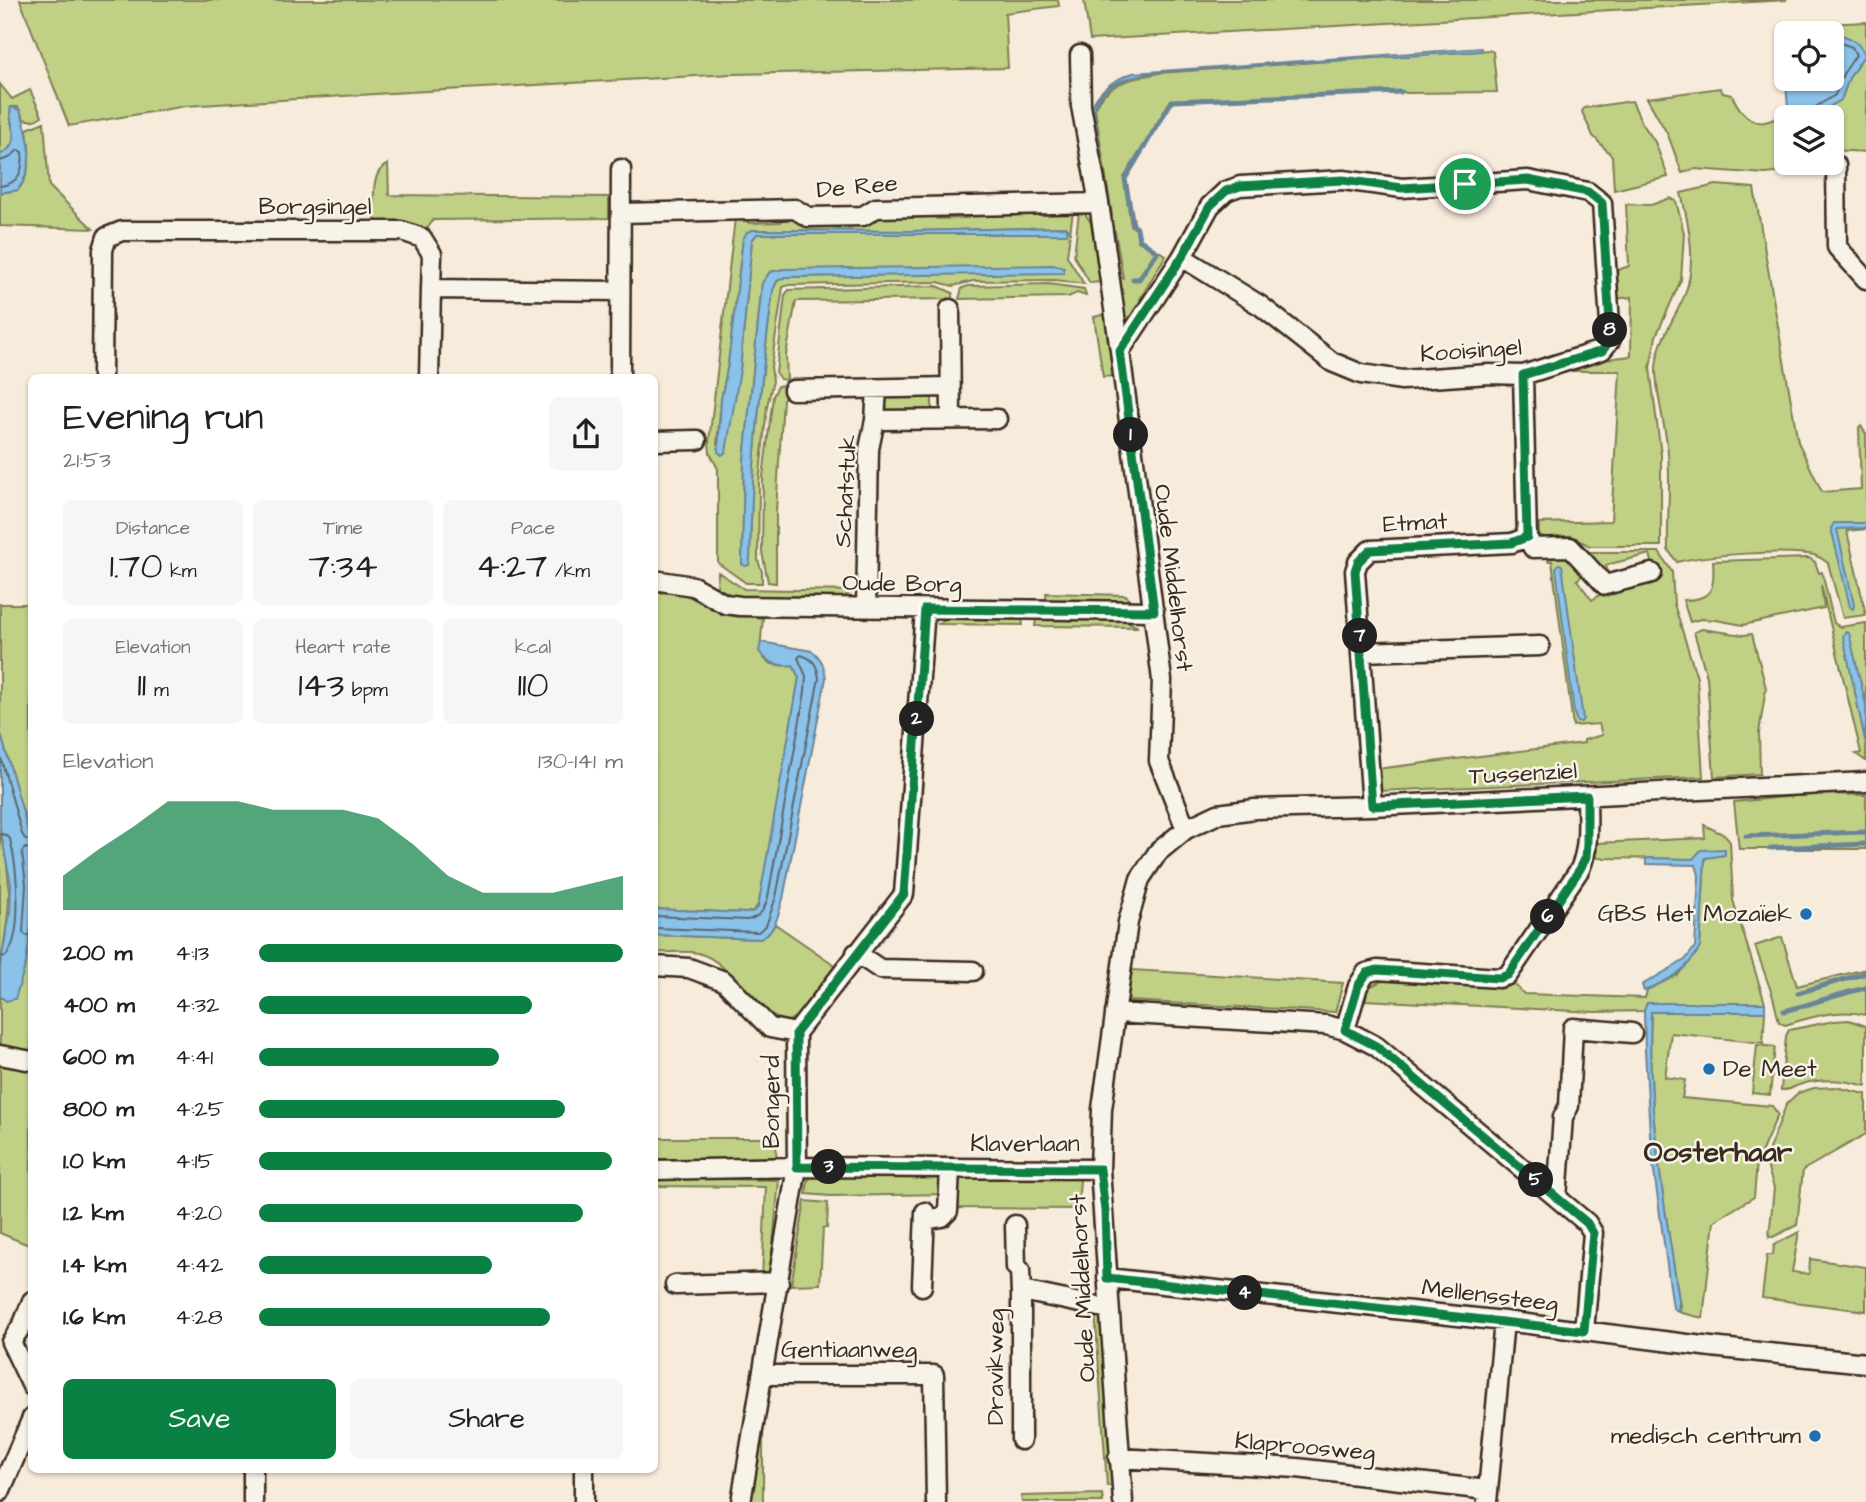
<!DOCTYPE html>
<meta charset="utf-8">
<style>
body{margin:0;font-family:"Architects Daughter",sans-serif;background:#f6f6f6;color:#202124;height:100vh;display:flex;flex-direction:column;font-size:26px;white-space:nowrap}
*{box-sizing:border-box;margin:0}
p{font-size:23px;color:#757577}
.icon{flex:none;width:38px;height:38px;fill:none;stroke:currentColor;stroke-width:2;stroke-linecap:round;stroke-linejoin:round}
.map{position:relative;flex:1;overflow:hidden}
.side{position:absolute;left:28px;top:374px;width:630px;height:1099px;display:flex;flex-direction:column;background:#fff;border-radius:10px;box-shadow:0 2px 5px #0004}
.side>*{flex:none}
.controls{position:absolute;left:1774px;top:21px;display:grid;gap:14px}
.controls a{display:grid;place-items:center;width:70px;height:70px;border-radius:10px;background:#fff;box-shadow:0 2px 5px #0004;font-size:35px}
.pin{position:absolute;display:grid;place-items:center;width:60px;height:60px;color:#fff;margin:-30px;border:4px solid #fff;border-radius:50%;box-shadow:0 2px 7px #0007}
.km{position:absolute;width:35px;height:35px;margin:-18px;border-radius:50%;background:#222;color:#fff;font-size:19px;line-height:35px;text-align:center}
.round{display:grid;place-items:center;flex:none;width:74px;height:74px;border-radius:10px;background:#f6f6f6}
.head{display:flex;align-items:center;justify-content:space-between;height:119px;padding:0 35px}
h1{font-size:38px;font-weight:600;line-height:52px}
.stats{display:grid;grid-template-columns:repeat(3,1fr);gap:10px;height:119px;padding:7px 35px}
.stats div{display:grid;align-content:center;border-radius:10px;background:#f6f6f6;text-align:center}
.stats b{font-size:35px;font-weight:600}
.stats small{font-size:19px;font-weight:400}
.stats p{font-size:19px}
.chart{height:196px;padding:14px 35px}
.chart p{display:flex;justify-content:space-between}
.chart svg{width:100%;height:126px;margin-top:7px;fill:#0b8043;opacity:.7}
.action{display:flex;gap:14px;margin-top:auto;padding:14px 35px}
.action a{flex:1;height:80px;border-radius:10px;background:#0b8043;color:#fff;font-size:28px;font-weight:600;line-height:80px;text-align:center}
.action a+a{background:#f6f6f6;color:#202124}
ul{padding:0 35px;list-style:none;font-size:23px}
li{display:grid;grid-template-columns:112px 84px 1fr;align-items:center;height:52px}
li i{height:18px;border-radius:9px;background:#0b8043}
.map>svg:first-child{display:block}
.green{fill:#c0d186;stroke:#7e7e52;stroke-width:2;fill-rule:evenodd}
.water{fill:#8bc2e9;stroke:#6b8598;stroke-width:2}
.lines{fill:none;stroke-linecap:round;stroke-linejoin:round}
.shore{stroke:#5b676f;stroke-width:2}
.stream{stroke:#6b8598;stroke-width:5}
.minor-casing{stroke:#3b2a1e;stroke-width:23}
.minor{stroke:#f7f3e8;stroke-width:18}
.route-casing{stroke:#fff;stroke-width:14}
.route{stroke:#0b8043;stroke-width:9}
.poi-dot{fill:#1f6fb2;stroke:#f7f3e8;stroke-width:2.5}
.labels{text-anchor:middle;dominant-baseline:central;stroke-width:5;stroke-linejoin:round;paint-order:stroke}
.street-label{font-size:24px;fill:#3b2a1e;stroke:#f7f3e8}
.poi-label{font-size:24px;fill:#3b2a1e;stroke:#f7f3e8;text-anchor:end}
.quarter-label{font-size:28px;font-weight:bold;fill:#3b2a1e;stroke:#f7f3e8}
</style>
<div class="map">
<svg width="1866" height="1502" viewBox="0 0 1866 1502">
<rect width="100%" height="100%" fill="#f7ebdb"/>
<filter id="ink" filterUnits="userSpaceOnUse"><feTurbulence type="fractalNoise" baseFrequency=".0143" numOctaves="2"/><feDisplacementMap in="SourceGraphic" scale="14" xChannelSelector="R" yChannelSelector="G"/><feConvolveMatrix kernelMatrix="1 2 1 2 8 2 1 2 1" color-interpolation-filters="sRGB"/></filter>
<g filter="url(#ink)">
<path class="green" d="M20,0H1058L1059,6L1005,13L1008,68L732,74L391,93L186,106L69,126Z
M1084,0H1787L1090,40Z
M1866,22V152L1832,150V117H1811L1841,100L1849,78L1859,63L1834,33H1806V25Z
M1490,50L1493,52L1497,92L1406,93L1402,91L1171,100L1124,178L1131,226L1136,229L1138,241L1166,255L1140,299L1146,300L1128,328L1121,327L1118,301L1122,300L1119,278H1123L1115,231L1110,232L1107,216L1112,215L1095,109C1105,82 1134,78 1159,73Z
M0,84L12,99L30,90L42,116C36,120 32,122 24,119L18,107H11C6,126 26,140 0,155Z
M1720,88L1723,93L1732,95C1745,124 1765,133 1788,107L1787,163H1800L1801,170L1766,174L1695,169L1682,173L1668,135L1647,98Z
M1632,101L1642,123L1655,142L1668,177L1614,190L1612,156L1593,136L1582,112L1584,108Z
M44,122L49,186L93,229L0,226V193L18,190C33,171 29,152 27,129Z
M388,164L389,195L609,197V218L433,220L427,229L411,225L375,223C375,204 368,173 388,164Z
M1716,185L1754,188L1798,442L1822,492L1861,489L1859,427L1861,426L1866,434V529L1847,531L1866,615L1843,618L1828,563C1823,559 1820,557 1814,555C1787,549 1704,555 1677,562L1668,550C1667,518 1671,486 1668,454C1666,426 1656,396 1656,369C1657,341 1675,319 1685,294C1697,262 1689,225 1681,193Z
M1670,198L1676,201L1684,233L1681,280L1656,336L1650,368L1661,455V546H1590L1572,536L1545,537L1539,535V523L1611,521L1620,371H1563L1614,358L1631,356L1632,297L1615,299L1613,272L1629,266L1626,204L1651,205Z
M1073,211L1067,256L1084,284L1056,280L973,281L953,286L938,282L789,285L783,287L771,367L773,381L767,406L759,484L758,560L762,572V583H746L718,563V469L710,453L709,442L735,218H744L749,223L781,222L784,217L931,214L937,219L968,218L974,213ZM1065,227L1068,229L1066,234H757L752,240L740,370L717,445L721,400L728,364L743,239L753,230L913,231ZM785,269L1064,272L785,277L777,281L773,290C761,380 751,468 750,559L742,564L744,461L762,283L770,272Z
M1079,211L1084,212L1091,223L1101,282L1090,283L1074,256Z
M1048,284L1084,289L1086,296L1077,293L1068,297L959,299L962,288L969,286Z
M937,286L953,293V299L796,301L786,355L787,380L780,379L776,373L785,295L789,290Z
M1106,314L1111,351L1112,376L1103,377L1094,317Z
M787,385V396L783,399L776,511V583L768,582L762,552L763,477L773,396L778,386Z
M889,394H932V413C917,413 890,420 882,404L884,398Z
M1587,552H1659L1672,572L1674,604L1697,678L1703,777L1378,791L1377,769L1584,743V740L1602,735L1599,724L1573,726L1552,561H1548L1549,555L1569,554L1586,572L1577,580L1592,600L1603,593L1656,577L1650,554L1606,565L1609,578Z
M1809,558L1815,562L1819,573L1822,572L1834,623L1840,627L1866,623V761L1856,754L1861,753L1821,585L1824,608L1743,625L1716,620L1701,619L1690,622L1683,600C1713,600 1715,588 1713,561Z
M718,572L744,589L854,591L838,600L745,598L734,596L717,588Z
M679,592L730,614L763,618C761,645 752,670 793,665L799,678L761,896C758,906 756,911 746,913L655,909L654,593Z
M1046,593L1126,595L1130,601L1125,603H1047Z
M0,604H31V844L0,731Z
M949,618L1022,619L1023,625L937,624Z
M1036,620H1124L1138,627L1035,626Z
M1702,629L1743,635L1752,634L1766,688L1759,733L1760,774L1714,777L1707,677L1694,632Z
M1817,794L1866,795V849H1739L1734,802Z
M1704,825L1725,835L1730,842L1733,900L1765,1003H1647L1644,1011L1594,1012L1365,1000C1365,987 1374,984 1385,980L1490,987L1512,982L1524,994L1645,998L1647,990L1678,975L1700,947L1705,858L1725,855L1693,859L1597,858V843L1705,838Z
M0,828C14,885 10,911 0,967Z
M775,924L839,968L802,1013L788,1021C754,1018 734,962 698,953C685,950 668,953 655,952V935L760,939L772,929Z
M31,927V1054L0,1047V996L2,998L26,963Z
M1782,937L1797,986L1866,969V1015C1839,1008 1811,1017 1785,1025L1779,1022L1773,997L1755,946Z
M1132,970L1343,983L1335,1012L1128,1001Z
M1651,1012H1765L1763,1043L1671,1033L1665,1077L1685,1080L1682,1098L1772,1106L1778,1114L1757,1162L1754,1197L1714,1221L1703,1318L1681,1313C1666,1213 1646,1113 1651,1012Z
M1849,1020L1866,1026V1086C1845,1080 1823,1078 1802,1084C1794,1086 1790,1091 1781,1090L1786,1036L1789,1030L1834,1021Z
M1757,1045L1775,1047L1770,1095L1752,1093Z
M0,1063L31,1068V1246L0,1233Z
M1835,1087L1866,1094V1134L1803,1170L1797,1225L1773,1237H1769L1774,1188L1765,1159L1787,1103L1798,1093L1814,1088Z
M654,1138H777L776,1159H655Z
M815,1173L1070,1177L1080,1179L1078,1209L951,1208L950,1194L830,1196L806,1194L808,1180Z
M655,1178L779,1180L770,1276L762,1278L766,1187L655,1186Z
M805,1201L828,1203L827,1228H823L820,1284L791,1285Z
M1799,1232L1792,1272L1809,1274L1810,1259L1866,1267V1311L1762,1298L1767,1255H1773L1774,1245Z
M1095,1311L1103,1312L1115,1486H1107Z
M759,1432L763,1433V1502H748Z
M1102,1494L1103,1502H1022L1021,1496Z"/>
<path class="water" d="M1832,33H1834C1850,37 1857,40 1865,54L1849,78L1841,100L1811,117H1789L1782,44L1787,37V79H1832Z
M1481,48V51L1161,72C1136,75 1099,81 1094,111L1109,214L1091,110C1096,91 1115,79 1133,73Z
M11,107L20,110C30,136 36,166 18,190L0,193V155C27,140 6,125 11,107Z
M1065,227L1068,229L1067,234H757L752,240L740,370L726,452L722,455L718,452L721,400L728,364L743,239L747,232L753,230L913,231Z
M1055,265L1064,268V273L785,277L777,281L773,290C761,380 751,468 750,559L749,565L745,566L742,563L744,461L762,283L770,272L785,269Z
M1834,523H1866V528L1837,529L1854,605L1853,609L1850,607L1831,528Z
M1559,564L1562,565L1583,719L1581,722H1577L1574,712L1556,568Z
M1845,632L1849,633L1866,705V745L1843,636Z
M761,642L812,651C822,658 824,666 826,678L783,899C778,914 776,932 760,939L655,935V909L746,913L754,911L758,907L799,678L793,665C780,667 766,663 759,651Z
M0,731L32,844L31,927L26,963L15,999L6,1001L0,996V967L10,913L11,885L0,828Z
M1725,849V855L1705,858L1700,947C1688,971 1668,980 1644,991L1642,985L1685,960L1695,947L1699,875L1696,865L1646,864V858L1693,859L1701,850Z
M1647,1003H1765V1012H1651C1646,1109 1665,1205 1679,1301L1678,1311L1673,1308L1651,1150L1645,1051L1644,1011Z"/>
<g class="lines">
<path class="shore" d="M1810,117L1812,109L1835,95L1843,74L1856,55L1852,47L1832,40
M0,161L9,158L18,150L22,152C24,170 19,184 0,186
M0,755L22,834L25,839L32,840
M0,834L6,835L10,839C17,865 24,935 6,956L0,957
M32,849L25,848L22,852L26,885L23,932L25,935H32
M654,916L747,920C760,917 764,911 768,897L805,692L806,676L798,658L801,655C814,659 817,665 819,678L776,897L766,926L758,932L654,928"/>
<path class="stream" d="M1133,279H1139L1157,252L1139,239L1137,228L1133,225L1125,179L1172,101L1401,92
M1746,836L1866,832
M1771,848L1866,844
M1798,993L1866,973
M1784,1011C1812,1004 1838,994 1866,988"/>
<g class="minor-casing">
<path id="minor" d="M1080,55L1081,106L1099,203L1120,351L1162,680L1159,761L1186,829
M1836,165L1837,247L1866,279
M621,213L795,209L808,217L863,216L876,208L1099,203
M950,309L951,419
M1120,351L1182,257L1210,206L1226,191L1240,186L1343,180L1402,188L1528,180L1588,192L1602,203L1611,339L1602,350L1523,375L1489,374L1402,380L1361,374L1332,362L1261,306L1182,257
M102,378L103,250L107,237L122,231H402L422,238L432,254L431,289L620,291
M429,378L431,289
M620,378L621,169
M793,390L950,387
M875,420L997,419
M654,441L697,440
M1527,537L1533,548L1570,547L1605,585L1652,573
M654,580L693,586L725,604L740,606L1154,611
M866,607L869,449L875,420L877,389
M1362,652L1540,646
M1372,806L1355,571L1358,562L1370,550L1512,543L1527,537L1523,375
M856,953L880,969L973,971
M654,966L689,968L724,981L770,1028L796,1033L797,1167L741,1502
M1115,1013L1326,1025L1345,1030L1376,1046L1587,1223L1593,1233L1584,1331
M1345,1030L1358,986L1366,973L1377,970L1499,978L1508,975L1580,869C1590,846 1587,820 1587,796
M796,1033L904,894L925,609
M0,1055L32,1061
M654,1170L797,1167L1100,1169
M1557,1198L1563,1117L1569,1106L1573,1028L1632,1033
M925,1220L942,1217L948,1211L950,1168
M1015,1225L1016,1267L1020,1270L1021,1294
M1107,1278L1504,1321L1711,1347L1866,1363
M675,1285L779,1282
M922,1286L925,1212
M32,1301L23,1324L11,1342L32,1386
M762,1375H934L936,1502
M1021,1440V1294L1027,1292L1109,1309
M1118,1458L1297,1468L1487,1490
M253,1470V1502
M584,1470V1502
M0,1492L32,1418
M1123,1502L1100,1169L1102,1109L1128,922L1140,879L1158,852L1186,829L1218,814L1255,809L1372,806L1866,782
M1487,1502L1504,1321"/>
</g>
<use href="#minor" class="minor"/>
</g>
</g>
<g class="lines" filter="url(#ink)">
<g class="route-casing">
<path id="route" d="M1343,180L1402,188L1528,180L1588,192L1602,203L1611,339L1602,351L1523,375L1527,537L1511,543L1370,550L1358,562L1355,571L1372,806L1587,796V843L1586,857L1580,869L1508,975L1499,978L1377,970L1367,973L1358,986L1345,1030L1376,1046L1587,1223L1593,1233L1584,1331L1107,1278L1105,1211L1100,1169L797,1167L796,1033L904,894L925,609L1154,611L1120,351L1182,257L1210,206L1226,191L1240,186Z"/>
</g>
<use href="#route" class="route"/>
</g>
<g class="poi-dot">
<circle cx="1806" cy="914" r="7"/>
<circle cx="1709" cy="1069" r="7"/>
<circle cx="1815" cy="1436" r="7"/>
</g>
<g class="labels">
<g class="street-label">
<text transform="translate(857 187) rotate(-5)">De Ree</text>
<text x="315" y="207">Borgsingel</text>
<text transform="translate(1471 351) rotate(-4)">Kooisingel</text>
<text transform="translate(846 491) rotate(-87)">Schatstuk</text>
<text transform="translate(1415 523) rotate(-3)">Etmat</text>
<text transform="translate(1173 578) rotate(83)">Oude Middelhorst</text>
<text transform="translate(902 584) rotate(1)">Oude Borg</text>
<text transform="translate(1523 774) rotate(-3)">Tussenziel</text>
<text transform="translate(772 1102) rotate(-90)">Bongerd</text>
<text x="1025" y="1144">Klaverlaan</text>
<text transform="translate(1083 1288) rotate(-93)">Oude Middelhorst</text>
<text transform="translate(1490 1296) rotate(7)">Mellenssteeg</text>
<text x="849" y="1350">Gentiaanweg</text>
<text transform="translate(996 1367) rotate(-90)">Dravikweg</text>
<text transform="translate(1305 1447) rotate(5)">Klaproosweg</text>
</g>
<g class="poi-label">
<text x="1792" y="914">GBS Het Mozaïek</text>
<text x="1723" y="1069" text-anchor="start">De Meet</text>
<text x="1801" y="1436">medisch centrum</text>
</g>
<g class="quarter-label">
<text x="1718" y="1152">Oosterhaar</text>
</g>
</g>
</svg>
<div class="controls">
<a><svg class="icon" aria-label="locate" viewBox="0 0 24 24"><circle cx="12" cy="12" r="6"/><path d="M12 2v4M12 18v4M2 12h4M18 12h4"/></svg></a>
<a><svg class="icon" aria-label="layers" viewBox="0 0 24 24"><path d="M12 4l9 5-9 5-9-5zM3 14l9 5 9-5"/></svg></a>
</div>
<div class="pin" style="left:1465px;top:184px;background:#1e9e55"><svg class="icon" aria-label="arrive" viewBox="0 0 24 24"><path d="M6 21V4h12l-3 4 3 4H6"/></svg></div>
<b class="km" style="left:1131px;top:435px">1</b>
<b class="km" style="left:917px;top:719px">2</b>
<b class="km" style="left:829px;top:1167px">3</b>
<b class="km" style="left:1245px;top:1293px">4</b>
<b class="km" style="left:1536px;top:1180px">5</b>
<b class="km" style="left:1548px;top:917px">6</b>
<b class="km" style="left:1360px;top:636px">7</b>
<b class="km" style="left:1610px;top:330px">8</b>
<section class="side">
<div class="head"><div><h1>Evening run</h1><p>21:53</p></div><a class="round"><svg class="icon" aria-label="share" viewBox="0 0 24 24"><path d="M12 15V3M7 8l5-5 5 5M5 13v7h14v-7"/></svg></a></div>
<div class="stats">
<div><p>Distance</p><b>1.70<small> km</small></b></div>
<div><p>Time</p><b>7:34</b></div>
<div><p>Pace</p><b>4:27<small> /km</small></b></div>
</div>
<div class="stats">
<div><p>Elevation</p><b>11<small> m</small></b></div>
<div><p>Heart rate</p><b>143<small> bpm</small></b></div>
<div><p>kcal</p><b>110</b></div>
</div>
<div class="chart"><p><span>Elevation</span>130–141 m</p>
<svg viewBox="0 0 160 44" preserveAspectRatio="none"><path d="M0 44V32L10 23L20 15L30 6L40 6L50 6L60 9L70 9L80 9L90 12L100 21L110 32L120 38L130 38L140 38L150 35L160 32V44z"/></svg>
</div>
<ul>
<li><b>200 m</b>4:13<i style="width:100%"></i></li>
<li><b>400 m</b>4:32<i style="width:75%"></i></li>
<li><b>600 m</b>4:41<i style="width:66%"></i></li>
<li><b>800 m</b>4:25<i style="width:84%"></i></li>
<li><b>1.0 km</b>4:15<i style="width:97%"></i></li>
<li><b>1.2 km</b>4:20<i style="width:89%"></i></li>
<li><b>1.4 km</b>4:42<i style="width:64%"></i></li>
<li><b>1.6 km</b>4:28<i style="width:80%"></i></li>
</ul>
<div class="action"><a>Save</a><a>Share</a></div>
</section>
</div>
